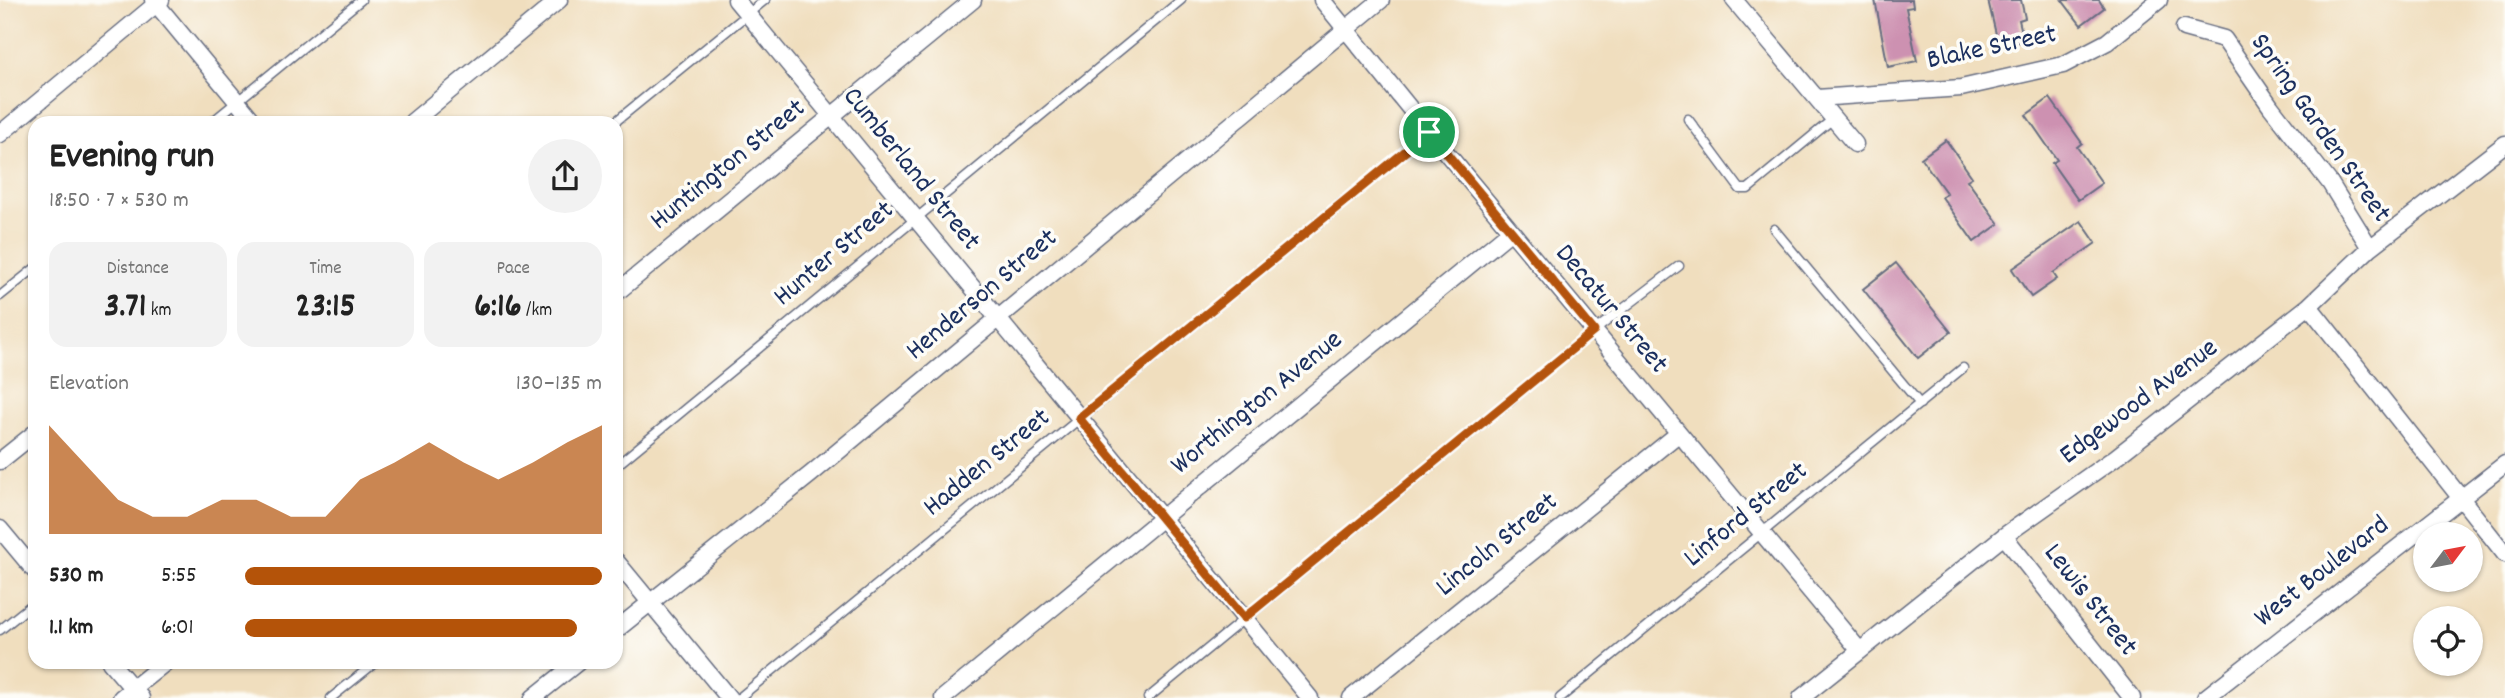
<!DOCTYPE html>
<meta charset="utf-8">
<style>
body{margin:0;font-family:Dekko,sans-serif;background:#f2f2f2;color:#222;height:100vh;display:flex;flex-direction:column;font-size:26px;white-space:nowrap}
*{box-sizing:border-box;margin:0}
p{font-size:23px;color:#767676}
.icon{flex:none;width:38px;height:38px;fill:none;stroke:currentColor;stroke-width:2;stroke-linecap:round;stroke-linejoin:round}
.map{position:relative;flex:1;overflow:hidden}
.panel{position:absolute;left:28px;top:116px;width:595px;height:553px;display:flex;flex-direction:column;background:#fff;border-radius:21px;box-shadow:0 2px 5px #0004}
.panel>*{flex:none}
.needle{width:46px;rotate:58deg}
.tools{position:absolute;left:2413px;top:522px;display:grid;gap:14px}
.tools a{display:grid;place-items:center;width:70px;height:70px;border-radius:50%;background:#fff;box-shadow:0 2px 5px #0004;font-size:35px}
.pin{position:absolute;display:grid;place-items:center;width:60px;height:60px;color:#fff;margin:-30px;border:4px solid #fff;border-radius:50%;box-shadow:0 2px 7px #0007}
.round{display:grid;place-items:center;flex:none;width:74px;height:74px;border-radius:37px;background:#f2f2f2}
.summary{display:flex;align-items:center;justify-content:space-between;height:119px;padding:0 21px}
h1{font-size:38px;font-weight:700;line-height:52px}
.metrics{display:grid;grid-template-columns:repeat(3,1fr);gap:10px;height:119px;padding:7px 21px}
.metrics div{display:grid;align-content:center;border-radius:18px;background:#f2f2f2;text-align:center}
.metrics b{font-size:35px;font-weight:700}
.metrics small{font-size:19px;font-weight:400}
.metrics p{font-size:19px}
.chart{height:196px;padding:14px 21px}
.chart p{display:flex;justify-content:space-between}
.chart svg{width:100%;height:126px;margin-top:7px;fill:#b45309;opacity:.7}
ul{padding:0 21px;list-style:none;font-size:23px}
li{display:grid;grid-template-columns:112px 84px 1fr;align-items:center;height:52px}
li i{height:18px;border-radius:9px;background:#b45309}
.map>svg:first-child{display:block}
.building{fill:#cd91b1}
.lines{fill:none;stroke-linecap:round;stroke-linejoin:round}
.lane-casing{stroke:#666c80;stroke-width:11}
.street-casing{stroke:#666c80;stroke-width:19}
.lane{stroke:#fff;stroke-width:8}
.street{stroke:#fff;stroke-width:16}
.route-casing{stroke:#fff;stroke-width:14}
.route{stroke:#b45309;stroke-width:9}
.labels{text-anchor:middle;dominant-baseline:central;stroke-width:7;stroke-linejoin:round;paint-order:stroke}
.street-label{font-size:28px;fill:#1b2f5e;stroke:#fdfcf7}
</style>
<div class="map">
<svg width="2505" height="698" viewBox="0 0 2505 698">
<rect width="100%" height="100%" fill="#fdfcf7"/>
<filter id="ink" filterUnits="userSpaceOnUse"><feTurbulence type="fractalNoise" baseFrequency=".0143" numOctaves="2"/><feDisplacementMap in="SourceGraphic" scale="14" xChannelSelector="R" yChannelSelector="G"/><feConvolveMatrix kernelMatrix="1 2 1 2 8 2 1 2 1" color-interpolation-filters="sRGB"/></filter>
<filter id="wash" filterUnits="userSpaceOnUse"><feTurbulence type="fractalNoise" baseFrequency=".00686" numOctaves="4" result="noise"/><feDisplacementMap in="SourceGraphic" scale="28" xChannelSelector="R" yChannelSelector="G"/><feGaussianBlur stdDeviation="1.57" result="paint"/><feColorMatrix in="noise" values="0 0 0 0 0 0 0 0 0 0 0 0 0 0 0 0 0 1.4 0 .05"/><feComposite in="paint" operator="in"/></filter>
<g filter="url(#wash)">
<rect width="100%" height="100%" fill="#f0debe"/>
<g id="blocks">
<path class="building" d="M1875,0H1912L1913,7L1906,8L1917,61L1888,67Z
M1988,0H2021L2025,18L2019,20L2024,41L1999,47Z
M2062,0H2099L2104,8L2081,25Z
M2050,98L2082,143L2077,147L2102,183L2078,200L2052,163L2057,160L2026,115Z
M1946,140L1972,177L1967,180L1999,224L1974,242L1942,197L1947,194L1921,158Z
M2081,221L2096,243L2053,273L2057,279L2031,297L2012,269Z
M1896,263L1951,332L1918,358L1863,289Z"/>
</g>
</g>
<g filter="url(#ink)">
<use href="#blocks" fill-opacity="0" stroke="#666c80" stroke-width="2"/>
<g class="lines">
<g class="lane-casing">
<path id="lane" d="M1688,119L1740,189H1748L1834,118
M212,122L361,0
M615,122L765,0
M1774,229L1920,404
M0,296L35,268
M616,466L1181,0
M0,630L35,602
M331,698L376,662
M739,698L1429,132
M1148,698L1594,331L1679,266
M1560,698L1963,368"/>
</g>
<g class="street-casing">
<path id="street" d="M153,0L254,122
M736,0L1310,698
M1322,0L1429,132L1860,651
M1734,0L1855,144
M2184,28L2224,39L2271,107L2330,183L2370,248
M1817,98L1961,88L2063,65L2107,42L2159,0
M412,122L559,0
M0,134L161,0
M616,293L973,0
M2309,306L2505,554
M0,461L35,433
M0,529L35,571
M2004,536L2132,698
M616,561L729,698
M616,630L811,474L1381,0
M110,662L141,698
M121,698L166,662
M533,698L578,662
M943,698L1511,231
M1351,698L1678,434
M1801,698L2004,536L2116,457L2309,306L2370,248L2505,144
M2205,698L2505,464"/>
</g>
<use href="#lane" class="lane"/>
<use href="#street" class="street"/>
</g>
</g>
<g class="lines" filter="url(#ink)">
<g class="route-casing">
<path id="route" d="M1429,132L1594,331L1244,618L1079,418Z"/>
</g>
<use href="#route" class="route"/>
</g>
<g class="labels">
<g class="street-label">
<text transform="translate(1992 49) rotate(-12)">Blake Street</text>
<text transform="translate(2319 129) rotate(55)">Spring Garden Street</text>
<text transform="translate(729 166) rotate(-39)">Huntington Street</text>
<text transform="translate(910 170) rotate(51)">Cumberland Street</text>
<text transform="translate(835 255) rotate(-40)">Hunter Street</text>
<text transform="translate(983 296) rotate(-40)">Henderson Street</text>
<text transform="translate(1610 310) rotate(50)">Decatur Street</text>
<text transform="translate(2140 403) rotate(-37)">Edgewood Avenue</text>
<text transform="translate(1258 404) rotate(-39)">Worthington Avenue</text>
<text transform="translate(988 464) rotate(-39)">Hadden Street</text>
<text transform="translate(1747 516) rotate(-39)">Linford Street</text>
<text transform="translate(1498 546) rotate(-39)">Lincoln Street</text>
<text transform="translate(2323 573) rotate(-38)">West Boulevard</text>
<text transform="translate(2089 601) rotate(52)">Lewis Street</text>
</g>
</g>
</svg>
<div class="tools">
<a><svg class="needle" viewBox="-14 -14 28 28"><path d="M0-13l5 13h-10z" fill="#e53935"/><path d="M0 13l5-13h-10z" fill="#767676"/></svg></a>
<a><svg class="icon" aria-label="locate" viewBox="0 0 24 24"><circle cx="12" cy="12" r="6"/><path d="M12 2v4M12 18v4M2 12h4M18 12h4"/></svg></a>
</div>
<div class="pin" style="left:1429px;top:132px;background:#1e9e55"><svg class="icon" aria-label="arrive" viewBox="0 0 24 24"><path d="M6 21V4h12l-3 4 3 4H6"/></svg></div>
<section class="panel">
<div class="summary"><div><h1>Evening run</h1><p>18:50 · 7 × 530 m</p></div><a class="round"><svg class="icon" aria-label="share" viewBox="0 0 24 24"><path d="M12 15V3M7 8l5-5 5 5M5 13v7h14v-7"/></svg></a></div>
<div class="metrics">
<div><p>Distance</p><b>3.71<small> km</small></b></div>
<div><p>Time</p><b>23:15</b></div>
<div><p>Pace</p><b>6:16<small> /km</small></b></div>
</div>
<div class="chart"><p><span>Elevation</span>130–135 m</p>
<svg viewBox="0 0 160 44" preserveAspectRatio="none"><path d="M0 44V6L10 19L20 32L30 38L40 38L50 32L60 32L70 38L80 38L90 25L100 19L110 12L120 19L130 25L140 19L150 12L160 6V44z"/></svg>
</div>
<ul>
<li><b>530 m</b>5:55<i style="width:100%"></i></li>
<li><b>1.1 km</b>6:01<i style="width:93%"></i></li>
</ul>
</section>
</div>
